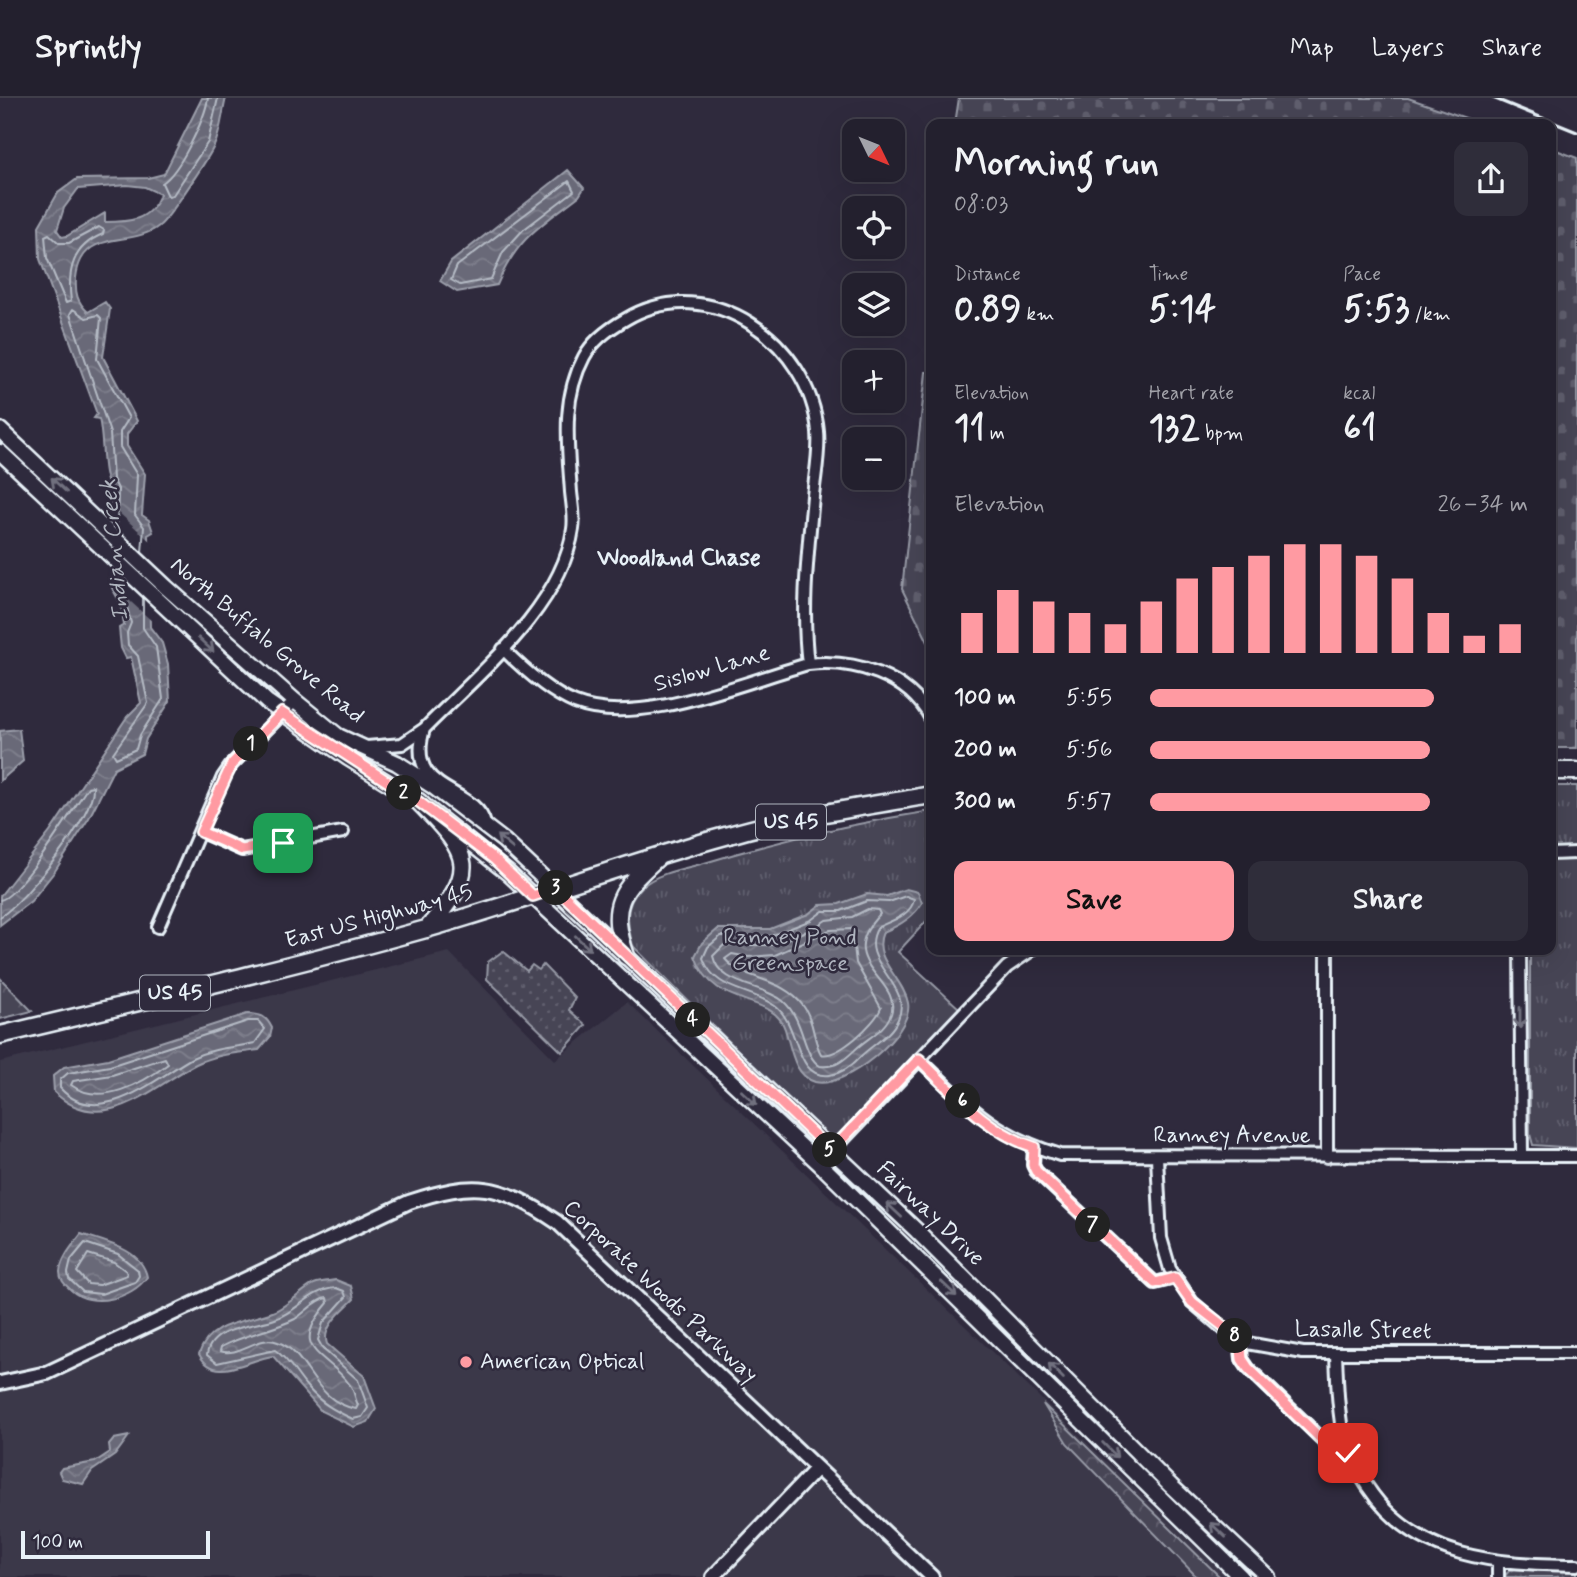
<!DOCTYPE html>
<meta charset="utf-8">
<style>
body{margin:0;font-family:Mynerve,sans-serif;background:#2f2d3a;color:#f1f3f6;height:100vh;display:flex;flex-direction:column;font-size:26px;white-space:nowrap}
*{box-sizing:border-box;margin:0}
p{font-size:23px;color:#a3a3aa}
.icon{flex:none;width:38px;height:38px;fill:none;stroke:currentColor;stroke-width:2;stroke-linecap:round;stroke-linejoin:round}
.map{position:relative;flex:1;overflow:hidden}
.details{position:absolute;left:926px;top:21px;width:630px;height:836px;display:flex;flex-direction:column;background:#23202e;border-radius:14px;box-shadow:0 7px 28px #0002,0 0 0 2px #403e4a}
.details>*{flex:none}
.needle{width:46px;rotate:133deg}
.controls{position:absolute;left:842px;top:21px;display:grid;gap:14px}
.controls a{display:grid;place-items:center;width:63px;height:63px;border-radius:14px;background:#23202e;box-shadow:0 7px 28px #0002,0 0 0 2px #403e4a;font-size:35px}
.scale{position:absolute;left:21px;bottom:18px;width:189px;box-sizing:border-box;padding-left:7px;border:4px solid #e8f1f8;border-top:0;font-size:19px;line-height:24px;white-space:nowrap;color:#e8f1f8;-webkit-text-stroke:5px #2f2a3d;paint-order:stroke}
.pin{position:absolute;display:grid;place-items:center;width:60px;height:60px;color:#fff;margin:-30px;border-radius:14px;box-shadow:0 4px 10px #0006}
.km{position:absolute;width:35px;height:35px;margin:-18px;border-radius:50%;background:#222;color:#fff;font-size:19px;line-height:35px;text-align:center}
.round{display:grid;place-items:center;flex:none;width:74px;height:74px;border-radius:14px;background:#2f2d3a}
.overview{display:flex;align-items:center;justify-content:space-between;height:119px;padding:0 28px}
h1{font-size:38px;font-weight:700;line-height:52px}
.figures{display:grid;grid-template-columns:repeat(3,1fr);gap:10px;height:119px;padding:7px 28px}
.figures div{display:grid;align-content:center}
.figures b{font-size:35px;font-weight:700}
.figures small{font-size:19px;font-weight:400}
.figures p{font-size:19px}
.chart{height:196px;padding:14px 28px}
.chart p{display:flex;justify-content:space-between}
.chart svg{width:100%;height:126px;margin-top:7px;stroke:#ff9aa2;stroke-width:6}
.cta{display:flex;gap:14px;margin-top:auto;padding:14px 28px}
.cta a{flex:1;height:80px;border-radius:14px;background:#ff9aa2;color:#111;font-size:28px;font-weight:700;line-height:80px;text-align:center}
.cta a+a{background:#2f2d3a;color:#f1f3f6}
ul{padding:0 28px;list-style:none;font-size:23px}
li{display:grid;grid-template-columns:112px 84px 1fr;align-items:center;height:52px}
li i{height:18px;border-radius:9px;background:#ff9aa2}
header{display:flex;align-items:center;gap:42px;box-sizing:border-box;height:98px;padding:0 35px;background:#23202e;border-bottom:2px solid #403e4a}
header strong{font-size:33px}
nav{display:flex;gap:38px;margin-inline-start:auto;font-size:24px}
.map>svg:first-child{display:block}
.built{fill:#3b3749}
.grass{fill:url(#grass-dots);stroke:#979aa6;stroke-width:2}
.forest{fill:url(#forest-crowns);stroke:#979aa6;stroke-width:2}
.cemetery{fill:url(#cemetery-stones);stroke:#979aa6;stroke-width:2}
.park{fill:url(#park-tufts);stroke:#979aa6;stroke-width:2}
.water{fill:url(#water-waves);stroke:#9c9fab;stroke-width:2;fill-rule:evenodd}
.pier{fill:#2f2a3d}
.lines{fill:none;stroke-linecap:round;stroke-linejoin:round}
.shore{stroke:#b5bbc5;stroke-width:2}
.minor-casing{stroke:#e8f1f8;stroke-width:16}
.tertiary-casing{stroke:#e8f1f8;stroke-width:18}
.secondary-casing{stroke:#e8f1f8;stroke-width:19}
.primary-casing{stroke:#e8f1f8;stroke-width:21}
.minor{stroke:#2f2a3d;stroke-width:10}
.tertiary{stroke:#2f2a3d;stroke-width:12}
.secondary{stroke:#2f2a3d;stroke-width:14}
.primary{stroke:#2f2a3d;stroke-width:16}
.rail{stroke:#e8f1f8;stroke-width:3.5}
.oneway{stroke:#70707e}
.route-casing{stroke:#fff;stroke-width:14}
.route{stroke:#ff9aa2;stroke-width:9}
.poi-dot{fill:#ff9aa2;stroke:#2f2a3d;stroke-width:2.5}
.labels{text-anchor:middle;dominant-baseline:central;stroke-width:5;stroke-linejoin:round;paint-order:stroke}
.shield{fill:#2f2a3d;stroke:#b0b5c0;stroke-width:2}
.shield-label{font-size:21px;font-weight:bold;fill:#e8f1f8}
.street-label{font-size:23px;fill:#e8f1f8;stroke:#2f2a3d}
.park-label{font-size:23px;fill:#afb4bf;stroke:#2f2a3d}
.poi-label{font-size:23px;fill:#e8f1f8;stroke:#2f2a3d;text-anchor:start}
.water-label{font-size:24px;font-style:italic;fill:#afb4be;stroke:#2f2a3d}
.neighbourhood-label{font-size:24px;font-weight:bold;fill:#e8f1f8;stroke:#2f2a3d}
</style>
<header>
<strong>Sprintly</strong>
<nav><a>Map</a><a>Layers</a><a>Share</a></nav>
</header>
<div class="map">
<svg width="1577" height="1479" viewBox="0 0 1577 1479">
<defs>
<pattern id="grass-dots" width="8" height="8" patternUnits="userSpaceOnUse" patternTransform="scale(1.75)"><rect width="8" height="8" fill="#464455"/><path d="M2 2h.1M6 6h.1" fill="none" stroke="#615f6e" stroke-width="1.8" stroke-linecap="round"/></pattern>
<pattern id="forest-crowns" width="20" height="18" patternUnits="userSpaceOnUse" patternTransform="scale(1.75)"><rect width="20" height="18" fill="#464455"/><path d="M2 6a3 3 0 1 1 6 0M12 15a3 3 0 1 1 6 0" fill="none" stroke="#615f6e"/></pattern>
<pattern id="cemetery-stones" width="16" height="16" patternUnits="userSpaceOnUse" patternTransform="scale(1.75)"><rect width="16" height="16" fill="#464455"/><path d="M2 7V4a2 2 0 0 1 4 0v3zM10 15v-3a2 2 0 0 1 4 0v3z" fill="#615f6e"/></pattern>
<pattern id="park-tufts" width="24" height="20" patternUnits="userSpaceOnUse" patternTransform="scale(1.75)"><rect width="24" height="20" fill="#464455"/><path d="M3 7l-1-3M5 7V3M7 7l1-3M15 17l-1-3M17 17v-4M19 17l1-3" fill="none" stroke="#615f6e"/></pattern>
<pattern id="water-waves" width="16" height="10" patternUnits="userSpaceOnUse" patternTransform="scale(1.75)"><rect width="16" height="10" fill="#696978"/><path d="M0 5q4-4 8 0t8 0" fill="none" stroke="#7e7f8c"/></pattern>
</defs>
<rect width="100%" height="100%" fill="#2f2a3d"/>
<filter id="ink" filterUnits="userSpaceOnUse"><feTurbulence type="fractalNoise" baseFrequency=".0143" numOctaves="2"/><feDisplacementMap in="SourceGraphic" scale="14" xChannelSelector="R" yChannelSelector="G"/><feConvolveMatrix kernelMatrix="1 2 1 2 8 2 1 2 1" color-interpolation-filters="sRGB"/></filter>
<g filter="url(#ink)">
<path class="built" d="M449,854L555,962L627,904L1227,1479H0V964Z"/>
<path class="grass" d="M503,853L527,873L532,867L539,872L543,867L575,900L569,912L586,927L562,954L487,881L488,864Z"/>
<path class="forest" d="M0,880L32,913L0,921Z
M1043,1306L1220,1479H1197L1067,1345Z"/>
<path class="cemetery" d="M959,0H1408L1483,26H955Z
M1551,50L1577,60V650H1550Z
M926,274H931V550L902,491Z"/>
<path class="park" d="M1550,688H1577V750H1551Z
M931,713V818L898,854L960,911L843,1034L833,1039L823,1037L633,848C627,826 623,807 642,789C657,775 682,771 701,766C776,743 853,725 931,713Z
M1551,762H1577V1050L1533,1047L1530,1036V852H1550Z
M1518,1470H1577V1479H1504L1509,1473Z"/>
<path class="water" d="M202,0H226C222,15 221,34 214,48C209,59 168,122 159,128C130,151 82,128 76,180C75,195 77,204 88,214L105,204L110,211L103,259L137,323L127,336V348L145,376L142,417L149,422L153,434L148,437L150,529L162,545L168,566L170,603L146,641L142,656L114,670L89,720L55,773L31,803L0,827V798L50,734L127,619L141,605L131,559L126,560L121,550L119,530L124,527L121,506L112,490L108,401L111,391C101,379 104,339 99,321L94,320L97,316L40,161L39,128L58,95L77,81L148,80L164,76ZM127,87L145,89L160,96C150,124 127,124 105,124V115L67,138L62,139L57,132L64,110L78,91Z
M568,72L584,90L579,98C540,128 517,140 497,187L457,194L440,183L451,164Z
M19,631L23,663L0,683V633Z
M906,791L918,794L922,805C913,820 899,828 883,834C871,861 903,879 908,905C914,935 844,992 815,984C793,977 791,949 785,931C772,893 714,914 695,858L702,845L718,831H770L808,816L820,807L839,806L867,796L887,798Z
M247,916C261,916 266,918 272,930L270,939L259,952C237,955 216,956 196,966C153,988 103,1041 54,994L53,978L64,969L108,961Z
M81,1136C105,1144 142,1151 147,1179C132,1201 91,1211 71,1192C66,1187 60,1183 60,1174C61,1160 73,1147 81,1136Z
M336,1182L351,1188L354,1201C343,1212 321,1229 327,1246L364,1278L376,1311L368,1324L354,1329L321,1313L273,1258C247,1261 215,1287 199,1256C210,1222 247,1225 275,1213C289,1207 306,1189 314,1186C321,1183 329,1183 336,1182Z
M129,1338L115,1357L92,1373L83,1386L62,1381L59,1374L62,1370L95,1364L110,1354L109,1347L114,1341Z"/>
<path class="pier" d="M105,402L152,445L154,525L108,483Z"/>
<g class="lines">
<path class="shore" d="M208,0C205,21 179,75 162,85L168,98L173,97L208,44L218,0
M569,83L574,93L523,132L503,154L491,181L460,187L451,182L457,168Z
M99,129L104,132L103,136C73,148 67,172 71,203L66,205L47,160L45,138L49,136L59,145H69Z
M117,430L118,391L113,381L110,335L70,216L73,211L86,220L98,217L101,220L97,261L129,320L120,334V349L137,377L135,417L144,429L142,454
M119,477L131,525L127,535L128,547L138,558L148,605L113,655L116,660L136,651L140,637L163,601L156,549L143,530V499
M906,798L914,801C912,817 891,823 878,829C856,865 914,886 898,921C891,938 873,946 861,958C852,968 843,975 830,977C794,982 800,926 775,908C750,890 715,894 703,860L708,849L721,838H771L811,822L823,813H841L867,803L889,804Z
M0,802C19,800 74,709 88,689L93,688C96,717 25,803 0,819
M868,811L878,812L880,816C831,866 903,881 891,916C885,932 869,939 857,950C845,961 837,970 820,968C802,957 805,922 783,903C763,886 719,888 713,858L724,847H773L814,830L826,822L852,819Z
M852,831L856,865L881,910C876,925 837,961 821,956C813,942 814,923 804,909C782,878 743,883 725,861L732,856L748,859L775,857L830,832Z
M248,923H258L265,931L255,945C233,950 212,950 192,960C157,979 99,1033 60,990V982L68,975L110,968Z
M165,960L168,966C143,985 101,1009 71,987L73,983L112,977Z
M85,1145L118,1156L138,1172L139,1178L135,1184L101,1196L83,1194L69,1181L68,1175L71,1162Z
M88,1156L114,1164L126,1173L127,1177L99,1187L88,1186L77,1174Z
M336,1190L344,1193L346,1199L323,1225L318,1242L323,1251L358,1282L368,1310L362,1319L353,1321C335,1313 321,1305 308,1290C296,1277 290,1262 275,1252L217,1265L207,1257C210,1229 255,1228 275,1221C300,1212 309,1192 336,1190Z
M327,1200L328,1205C286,1254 326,1253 350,1287C354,1292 355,1301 358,1307L356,1311C312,1303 309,1255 278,1244C258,1236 239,1260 220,1253L221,1249C245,1236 271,1233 295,1221C305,1215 316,1201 327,1200Z"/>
<g class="minor-casing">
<path id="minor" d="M503,551C523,571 548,594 575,605C639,630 743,584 808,566C854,561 908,577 931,621
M424,631C477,577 562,509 573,431C575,419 572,405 571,394C568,348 561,302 584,259C593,242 610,230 626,221C710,172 810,244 818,334C820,354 815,377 813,398C808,455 801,509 808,566
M367,649L402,646L424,631C404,697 475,687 485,726
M201,734L242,752L343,734
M1550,756L1577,755
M158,829L223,679L232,666L295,603
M1327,852V1059
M1520,852L1522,1058
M919,961C967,1007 994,1037 1060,1057L1577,1058
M1034,1049L1033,1067L1036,1073L1155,1185L1175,1180
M1157,1059L1161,1140L1170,1171L1192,1204L1226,1233L1247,1245L1303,1255H1577
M820,1066L1007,869L1032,852
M1240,1241L1242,1261L1248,1270L1325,1344H1344
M1336,1255C1337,1285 1338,1317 1345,1346C1349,1362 1359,1375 1367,1388C1415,1462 1497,1466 1577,1467
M1498,1463V1479"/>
</g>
<g class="tertiary-casing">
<path id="tertiary" d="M0,1285L47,1275L409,1104C475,1082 499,1085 557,1124L932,1479
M713,1479L817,1370"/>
</g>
<g class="secondary-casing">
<path id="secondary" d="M0,332L166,489L295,603L338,638L397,665L431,687L504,743L917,1133L1171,1388L1268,1479
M0,354L267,604L348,660L419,704L508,775L820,1066L1241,1479"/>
</g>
<g class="primary-casing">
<path id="primary" d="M1550,673H1577
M419,704C473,759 478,771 427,831
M626,858C608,807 620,793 659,758
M0,937C142,903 285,870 426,831C528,802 626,765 729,737C794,718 864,709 931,697"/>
</g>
<use href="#minor" class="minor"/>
<use href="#tertiary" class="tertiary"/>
<use href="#secondary" class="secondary"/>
<use href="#primary" class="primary"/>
<path class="rail" d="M1493,0L1577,34"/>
</g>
<defs><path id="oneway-shaft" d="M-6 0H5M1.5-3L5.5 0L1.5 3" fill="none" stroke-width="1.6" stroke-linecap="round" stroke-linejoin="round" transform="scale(1.75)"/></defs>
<g class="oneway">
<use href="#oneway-shaft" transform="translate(59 387) rotate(-137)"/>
<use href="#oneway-shaft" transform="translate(206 547) rotate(43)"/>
<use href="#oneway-shaft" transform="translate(505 744) rotate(-140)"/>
<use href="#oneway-shaft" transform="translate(583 845) rotate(43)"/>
<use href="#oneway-shaft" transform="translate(1520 920) rotate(90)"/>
<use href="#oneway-shaft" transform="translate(749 1000) rotate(43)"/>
<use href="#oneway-shaft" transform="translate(894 1112) rotate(-137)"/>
<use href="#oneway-shaft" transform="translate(949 1191) rotate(44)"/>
<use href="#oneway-shaft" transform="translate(1056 1273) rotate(-135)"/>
<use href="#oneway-shaft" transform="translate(1110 1352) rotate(45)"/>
<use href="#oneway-shaft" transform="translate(1218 1432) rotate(-137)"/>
</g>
</g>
<g class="lines" filter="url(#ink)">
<g class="route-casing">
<path id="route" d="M283,745L242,752L201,734L232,666L282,615L419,704L494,761L533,798L556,790L831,1053L919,961C953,994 987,1034 1034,1049L1033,1067L1036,1073L1155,1185L1175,1180L1192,1204L1240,1241L1242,1261L1248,1270L1320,1340L1332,1346L1344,1345L1348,1355"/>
</g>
<use href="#route" class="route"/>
</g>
<circle class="poi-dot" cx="466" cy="1264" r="7"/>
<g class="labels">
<g class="shield">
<rect x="756" y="706.5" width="70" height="35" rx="5"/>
<rect x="140" y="877.5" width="70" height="35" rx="5"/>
</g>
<g class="shield-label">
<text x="791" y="724">US 45</text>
<text x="175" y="895">US 45</text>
</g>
<g class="street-label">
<text transform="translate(267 543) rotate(40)">North Buffalo Grove Road</text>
<text transform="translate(712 571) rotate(-16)">Sislow Lane</text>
<text transform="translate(379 819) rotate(-15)">East US Highway 45</text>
<text x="1232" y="1038">Ranney Avenue</text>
<text transform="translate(930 1116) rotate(44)">Fairway Drive</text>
<text transform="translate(660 1194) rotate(43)">Corporate Woods Parkway</text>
<text transform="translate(1363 1233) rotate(1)">Lasalle Street</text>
</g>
<g class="park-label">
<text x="790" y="840">Ranney Pond<tspan x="790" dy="26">Greenspace</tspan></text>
</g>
<g class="poi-label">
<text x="480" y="1264">American Optical</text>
</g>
<g class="water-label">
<text transform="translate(115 452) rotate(-95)">Indian Creek</text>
</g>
<g class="neighbourhood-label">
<text x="679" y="460">Woodland Chase</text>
</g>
</g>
</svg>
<div class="controls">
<a><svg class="needle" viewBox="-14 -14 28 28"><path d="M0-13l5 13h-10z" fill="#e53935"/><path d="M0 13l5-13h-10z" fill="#a3a3aa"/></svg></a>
<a><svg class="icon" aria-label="locate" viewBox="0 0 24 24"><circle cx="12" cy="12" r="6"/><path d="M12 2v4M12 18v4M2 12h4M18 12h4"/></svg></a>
<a><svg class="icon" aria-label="layers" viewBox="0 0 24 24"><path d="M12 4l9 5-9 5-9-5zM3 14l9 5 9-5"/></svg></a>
<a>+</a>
<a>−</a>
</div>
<div class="scale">100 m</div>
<div class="pin" style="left:283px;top:745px;background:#1e9e55"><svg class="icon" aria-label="arrive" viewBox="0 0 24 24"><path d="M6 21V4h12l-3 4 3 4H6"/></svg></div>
<div class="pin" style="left:1348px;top:1355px;background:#d93025"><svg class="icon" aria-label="check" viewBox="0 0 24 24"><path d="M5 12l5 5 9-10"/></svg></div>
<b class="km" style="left:251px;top:646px">1</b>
<b class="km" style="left:404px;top:695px">2</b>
<b class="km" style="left:556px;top:790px">3</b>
<b class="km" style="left:693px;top:922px">4</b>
<b class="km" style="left:830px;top:1052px">5</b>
<b class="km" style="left:963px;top:1003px">6</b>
<b class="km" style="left:1093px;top:1127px">7</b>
<b class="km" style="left:1235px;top:1238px">8</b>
<section class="details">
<div class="overview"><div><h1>Morning run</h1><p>08:03</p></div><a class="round"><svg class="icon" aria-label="share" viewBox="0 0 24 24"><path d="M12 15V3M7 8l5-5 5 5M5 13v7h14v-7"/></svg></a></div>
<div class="figures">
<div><p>Distance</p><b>0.89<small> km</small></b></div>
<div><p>Time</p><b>5:14</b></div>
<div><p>Pace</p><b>5:53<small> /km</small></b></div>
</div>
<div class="figures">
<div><p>Elevation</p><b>11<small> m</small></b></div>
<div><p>Heart rate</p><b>132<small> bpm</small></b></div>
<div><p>kcal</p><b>61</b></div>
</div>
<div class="chart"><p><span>Elevation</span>26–34 m</p>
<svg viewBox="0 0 160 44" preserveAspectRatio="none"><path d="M5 44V30M15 44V22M25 44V26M35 44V30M45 44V34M55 44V26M65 44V18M75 44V14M85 44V10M95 44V6M105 44V6M115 44V10M125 44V18M135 44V30M145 44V38M155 44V34"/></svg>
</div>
<ul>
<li><b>100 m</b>5:55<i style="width:75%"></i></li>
<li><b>200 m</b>5:56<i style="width:74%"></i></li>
<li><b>300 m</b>5:57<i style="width:74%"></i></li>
</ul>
<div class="cta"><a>Save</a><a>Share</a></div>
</section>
</div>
